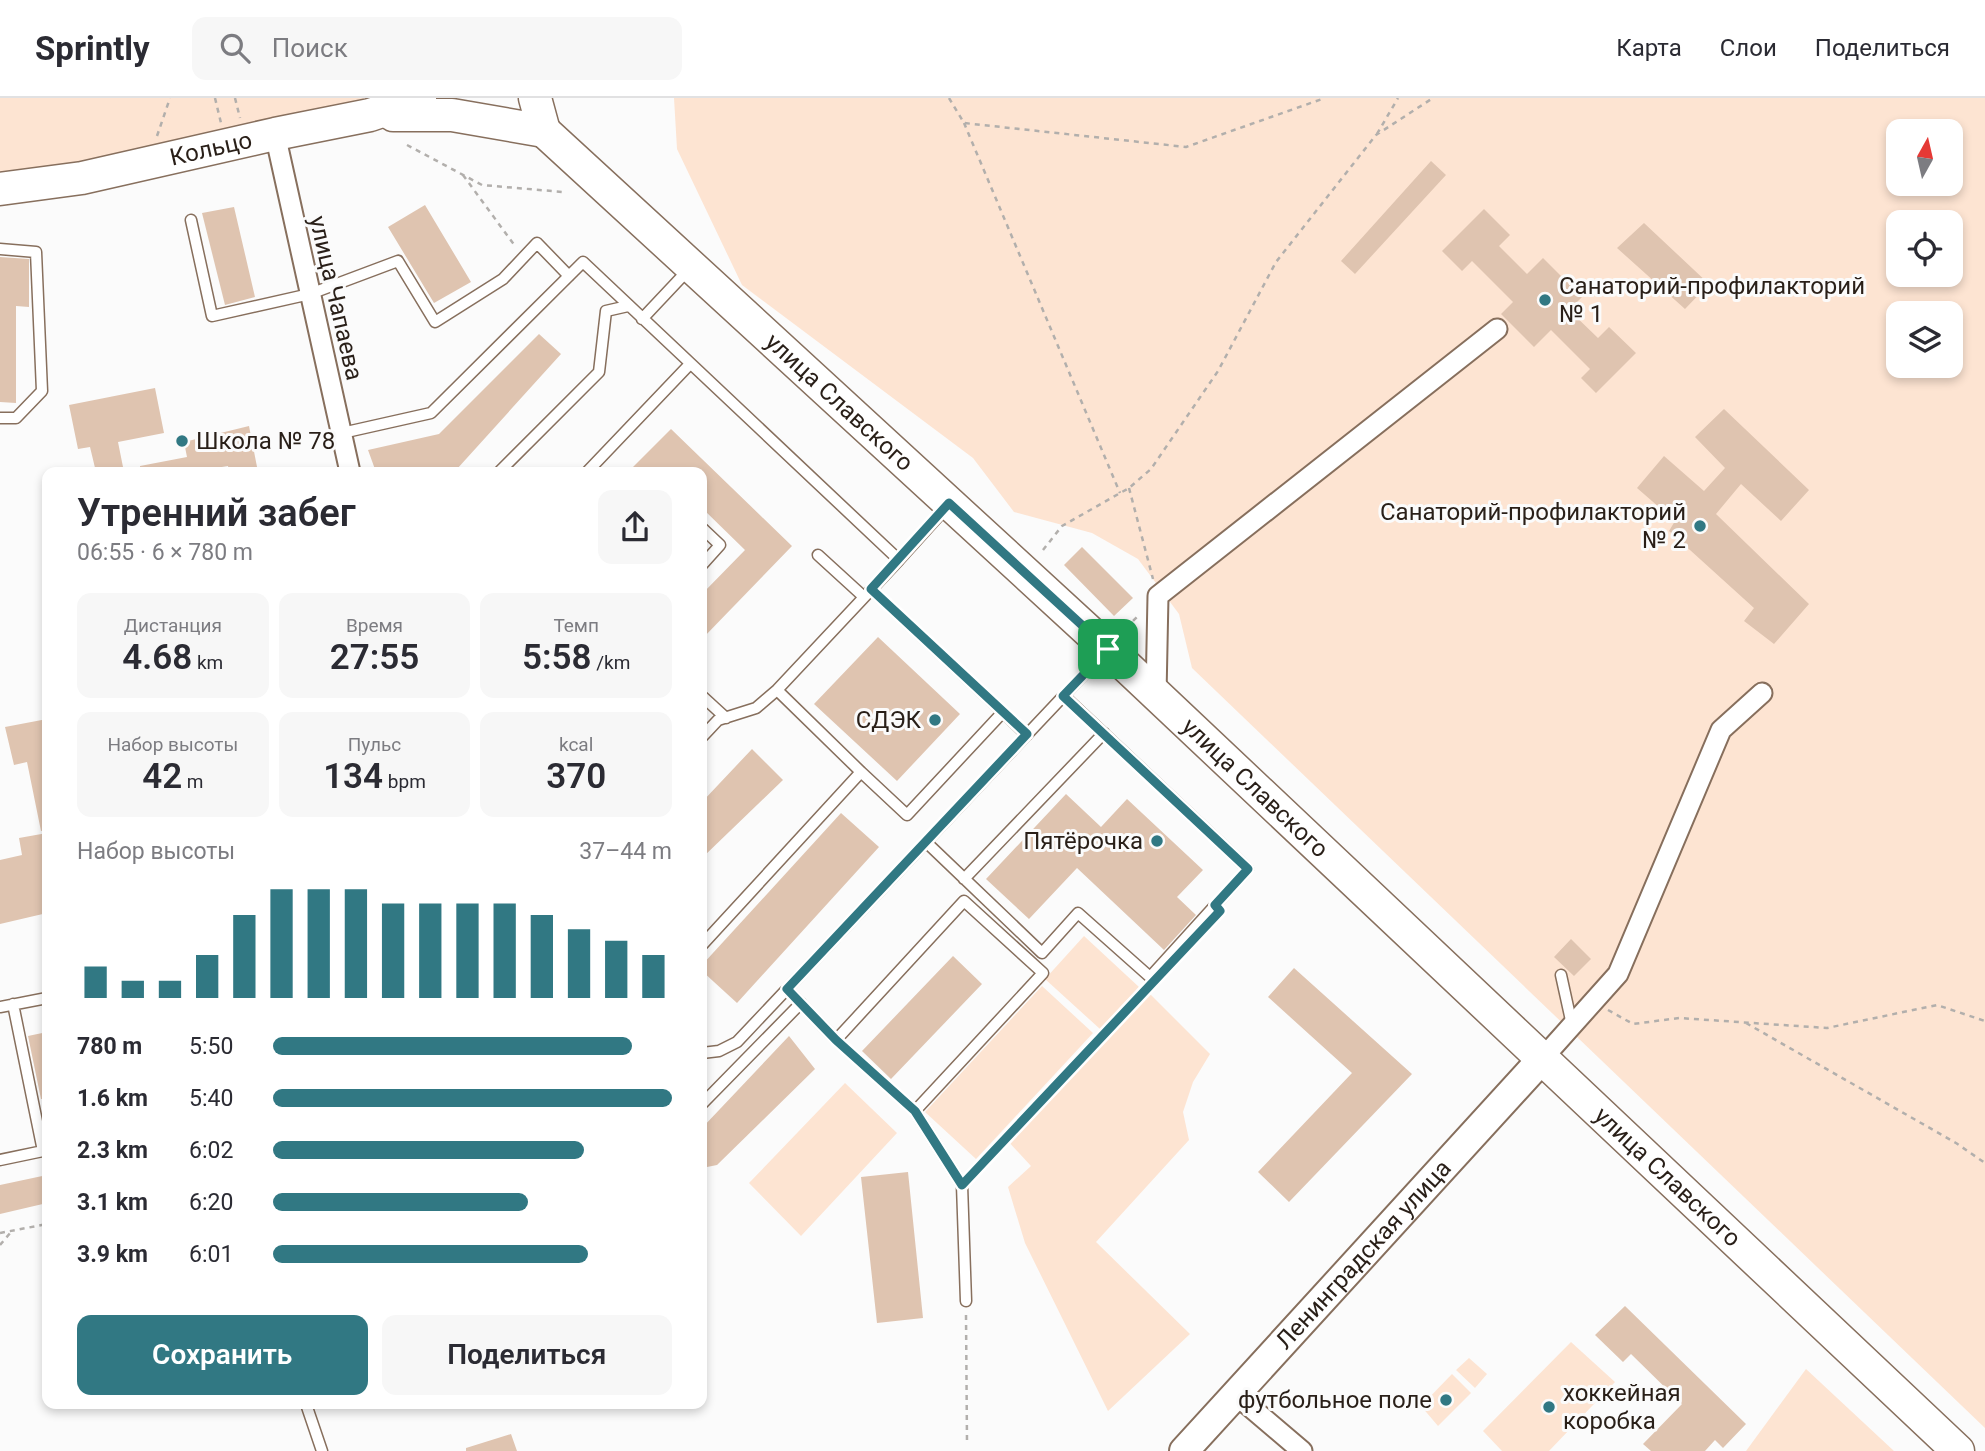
<!DOCTYPE html>
<html lang="ru">
<meta charset="utf-8">
<style>
body{margin:0;font-family:Roboto,sans-serif;background:#f7f7f7;color:#2b2b33;height:100vh;display:flex;flex-direction:column;font-size:26px;white-space:nowrap}
*{box-sizing:border-box;margin:0}
p{font-size:23px;color:#7c7c81}
.icon{flex:none;width:38px;height:38px;fill:none;stroke:currentColor;stroke-width:2;stroke-linecap:round;stroke-linejoin:round}
.map{position:relative;flex:1;overflow:hidden}
.drawer{position:absolute;left:42px;top:369px;width:665px;height:942px;display:flex;flex-direction:column;background:#fff;border-radius:14px;box-shadow:0 4px 10px #0003}
.drawer>*{flex:none}
.needle{width:46px;rotate:8deg}
.fabs{position:absolute;left:1886px;top:21px;display:grid;gap:14px}
.fabs a{display:grid;place-items:center;width:77px;height:77px;border-radius:14px;background:#fff;box-shadow:0 4px 10px #0003;font-size:35px}
.pin{position:absolute;display:grid;place-items:center;width:60px;height:60px;color:#fff;margin:-30px;border-radius:14px;box-shadow:0 4px 10px #0006}
.round{display:grid;place-items:center;flex:none;width:74px;height:74px;border-radius:14px;background:#f7f7f7}
.headline{display:flex;align-items:center;justify-content:space-between;height:119px;padding:0 35px}
h1{font-size:38px;font-weight:600;line-height:52px}
.figures{display:grid;grid-template-columns:repeat(3,1fr);gap:10px;height:119px;padding:7px 35px}
.figures div{display:grid;align-content:center;border-radius:14px;background:#f7f7f7;text-align:center}
.figures b{font-size:35px;font-weight:600}
.figures small{font-size:19px;font-weight:400}
.figures p{font-size:19px}
.chart{height:196px;padding:14px 35px}
.chart p{display:flex;justify-content:space-between}
.chart svg{width:100%;height:126px;margin-top:7px;stroke:#317883;stroke-width:6}
.cta{display:flex;gap:14px;margin-top:auto;padding:14px 35px}
.cta a{flex:1;height:80px;border-radius:14px;background:#317883;color:#fff;font-size:28px;font-weight:600;line-height:80px;text-align:center}
.cta a+a{background:#f7f7f7;color:#2b2b33}
ul{padding:0 35px;list-style:none;font-size:23px}
li{display:grid;grid-template-columns:112px 84px 1fr;align-items:center;height:52px}
li i{height:18px;border-radius:9px;background:#317883}
header{display:flex;align-items:center;gap:42px;box-sizing:border-box;height:98px;padding:0 35px;background:#fff;border-bottom:2px solid #e1e1e2}
header strong{font-size:33px}
nav{display:flex;gap:38px;margin-inline-start:auto;font-size:24px}
.search{width:490px;height:63px;background:#f7f7f7;display:flex;align-items:center;gap:18px;box-sizing:border-box;padding:0 24px;border-radius:14px;color:#7c7c81;font-size:26px}
.map>svg:first-child{display:block}
.green{fill:#fde4d2;fill-rule:evenodd}
.building{fill:#dfc4b0}
.lines{fill:none;stroke-linecap:round;stroke-linejoin:round}
.lane-casing{stroke:#876f5d;stroke-width:13}
.street-casing{stroke:#876f5d;stroke-width:23}
.secondary-casing{stroke:#876f5d;stroke-width:32}
.primary-casing{stroke:#876f5d;stroke-width:35}
.path{stroke:#b2afac;stroke-width:2.5;stroke-dasharray:5 5;stroke-linecap:butt}
.lane{stroke:#fff;stroke-width:10}
.street{stroke:#fff;stroke-width:19}
.secondary{stroke:#fff;stroke-width:28}
.primary{stroke:#fff;stroke-width:32}
.route-casing{stroke:#fff;stroke-width:14}
.route{stroke:#317883;stroke-width:9}
.poi-dot{fill:#317883;stroke:#fbfbfb;stroke-width:2.5}
.labels{text-anchor:middle;dominant-baseline:central;stroke-width:6;stroke-linejoin:round;paint-order:stroke}
.street-label{font-size:24px;fill:#291f18;stroke:#fbfbfb}
.poi-label{font-size:24px;fill:#291f18;stroke:#fbfbfb;text-anchor:end}
</style>
<header>
<strong>Sprintly</strong>
<div class="search"><svg class="icon" aria-label="search" viewBox="0 0 24 24"><circle cx="10" cy="10" r="6"/><path d="M15 15l6 6"/></svg>Поиск</div>
<nav><a>Карта</a><a>Слои</a><a>Поделиться</a></nav>
</header>
<div class="map">
<svg width="1985" height="1353" viewBox="0 0 1985 1353">
<rect width="100%" height="100%" fill="#fbfbfb"/>
<path class="green" d="M0,0H367L71,70L0,79Z
M674,0H1985V1330L1192,570L1179,516L1138,461L1092,435L1014,414L973,360L742,187L677,51ZM1899,33H1951V86H1899ZM1899,124H1951V177H1899ZM1899,215H1951V268H1899Z
M1084,838L1139,889L1100,931L1045,881Z
M1042,888L1093,935L976,1061L925,1014Z
M1147,893L1210,956L1193,984L1183,1014L1189,1042L1096,1144L1190,1236L1108,1313L1025,1145L1008,1089L1031,1068L1006,1041Z
M845,985L897,1035L801,1138L749,1085Z
M1571,1244L1615,1284L1549,1353H1502L1483,1333Z
M1469,1260L1487,1276L1475,1290L1456,1272Z
M1806,1271L1894,1353H1746Z
M1452,1276L1471,1295L1438,1328L1421,1308Z"/>
<path class="building" d="M1431,63L1446,77L1355,176L1341,163Z
M425,107L471,184L434,205L388,129Z
M234,109L255,199L225,207L202,115Z
M1484,111L1510,137L1499,148L1527,176L1543,160L1582,199L1569,212L1598,240L1609,229L1636,255L1596,295L1581,280L1590,271L1551,232L1534,249L1501,216L1513,204L1472,163L1462,173L1442,153Z
M1644,125L1709,186L1685,211L1617,150Z
M0,159L29,161V209L16,208V305L0,304Z
M539,236L561,256L457,371L442,374H376L368,352L439,336Z
M155,290L164,335L118,344L124,374H96L90,349L78,351L69,307Z
M1724,311L1809,392L1781,423L1741,386L1716,416L1809,506L1774,546L1744,523L1754,510L1669,433L1675,423L1637,390L1664,358L1704,393L1725,370L1695,339Z
M249,328L258,374H229L228,368L191,374H140V368L187,359L184,344Z
M671,331L792,448L702,541V496L745,452L702,410V374H628Z
M1082,449L1133,500L1114,518L1064,467Z
M878,539L960,616L897,683L814,606Z
M47,621V732L41,733L27,664L14,667L5,629Z
M752,651L783,682L702,760V704Z
M1066,696L1101,729L1127,701L1203,772L1177,799L1196,817L1164,852L1077,770L1029,821L986,781Z
M841,715L879,749L737,905L702,873V867Z
M47,735V815L0,826V762L22,757L19,740Z
M1571,841L1591,861L1574,878L1554,859Z
M953,858L982,886L891,981L862,953Z
M1294,870L1412,976L1289,1104L1258,1074L1352,975L1268,899Z
M47,934V1001H41L28,938Z
M789,938L815,971L717,1067L702,1070V1030Z
M908,1074L923,1220L877,1225L861,1079Z
M47,1077V1105L0,1116V1087Z
M1625,1208L1746,1326L1723,1350L1715,1342L1705,1353H1651L1643,1346L1682,1306L1631,1256L1623,1264L1595,1237Z
M511,1336L517,1353H466V1350Z"/>
<g class="lines">
<g class="lane-casing">
<path id="lane" d="M191,122L212,218L310,196L398,163L435,224L503,181L537,145L569,178
M0,151L36,154L42,293L16,320H0
M642,221L690,170
M342,335L431,315L583,164L899,462L946,410
M499,374L599,274L606,213L628,208
M587,374L690,266
M702,430L720,447L702,467
M818,457L864,499
M777,592L861,674
M702,598L726,620
M1003,614L1027,637
M702,639L718,622L756,610L777,592L899,462
M926,744L1042,855L1078,815L1150,879L1248,771L1064,598
M964,781L1104,635
M702,847L861,674L907,717L1003,614L871,491
M1561,877L1572,927
M787,891L836,942L964,803L1043,875L915,1013L836,942
M0,909L47,900
M702,955L719,953L737,944L1105,554
M702,1006L801,905
M915,1013L962,1087L966,1203
M0,1062L43,1053L13,906
M306,1306L322,1353"/>
</g>
<g class="street-casing">
<path id="street" d="M275,36L350,374
M1156,597L1158,498L1497,231
M1542,961L1618,876L1721,632L1762,595
M1235,1296L1302,1353"/>
</g>
<g class="secondary-casing">
<g id="secondary">
<path id="s1" d="M1184,1353L1542,961"/>
</g>
</g>
<g class="primary-casing">
<g id="primary">
<path d="M535,0L544,33"/>
<path d="M393,17H452L544,33"/>
<path id="s2" d="M544,33L1108,551L1958,1353"/>
<path id="s3" d="M0,91L82,80L275,36L370,17L420,0"/>
</g>
</g>
<path class="path" d="M215,0L221,25
M235,0L240,20
M949,0L964,25L1186,49L1325,0
M964,25L1120,395
M1377,36L1398,0
M157,38L170,0
M407,47L482,87L563,94
M463,77L515,148
M1129,390L1153,481
M1043,452L1062,428L1129,390L1151,371L1218,273L1276,164L1376,37L1433,0
M1126,530L1138,518
M1608,912L1633,926L1679,920L1827,930L1937,907L1985,923
M1746,925L1956,1045L1985,1065
M971,1077L1147,890
M0,1135L47,1126
M0,1147L11,1134
M966,1217L967,1344"/>
<use href="#lane" class="lane"/>
<use href="#street" class="street"/>
<use href="#secondary" class="secondary"/>
<use href="#primary" class="primary"/>
</g>
<g class="lines">
<g class="route-casing">
<path id="route" d="M949,405L1108,551L1063,598L1248,771L1215,807L1220,813L962,1087L915,1013L836,942L787,891L1027,636L871,491Z"/>
</g>
<use href="#route" class="route"/>
</g>
<g class="poi-dot">
<circle cx="1545" cy="202" r="7"/>
<circle cx="182" cy="343" r="7"/>
<circle cx="1700" cy="428" r="7"/>
<circle cx="935" cy="622" r="7"/>
<circle cx="1157" cy="743" r="7"/>
<circle cx="1446" cy="1302" r="7"/>
<circle cx="1549" cy="1309" r="7"/>
</g>
<g class="labels">
<g class="street-label">
<text stroke="none"><textPath href="#s3" startOffset="215">Кольцо</textPath></text>
<text transform="translate(336 200) rotate(77)">улица Чапаева</text>
<text stroke="none"><textPath href="#s2" startOffset="401">улица Славского</textPath></text>
<text stroke="none"><textPath href="#s2" startOffset="968">улица Славского</textPath></text>
<text stroke="none"><textPath href="#s2" startOffset="1535">улица Славского</textPath></text>
<text stroke="none"><textPath href="#s1" startOffset="266">Ленинградская улица</textPath></text>
</g>
<g class="poi-label">
<text x="1559" y="188" text-anchor="start">Санаторий-профилакторий<tspan x="1559" dy="28">№ 1</tspan></text>
<text x="196" y="343" text-anchor="start">Школа № 78</text>
<text x="1686" y="414">Санаторий-профилакторий<tspan x="1686" dy="28">№ 2</tspan></text>
<text x="921" y="622">СДЭК</text>
<text x="1143" y="743">Пятёрочка</text>
<text x="1563" y="1295" text-anchor="start">хоккейная<tspan x="1563" dy="28">коробка</tspan></text>
<text x="1432" y="1302">футбольное поле</text>
</g>
</g>
</svg>
<div class="fabs">
<a><svg class="needle" viewBox="-14 -14 28 28"><path d="M0-13l5 13h-10z" fill="#e53935"/><path d="M0 13l5-13h-10z" fill="#7c7c81"/></svg></a>
<a><svg class="icon" aria-label="locate" viewBox="0 0 24 24"><circle cx="12" cy="12" r="6"/><path d="M12 2v4M12 18v4M2 12h4M18 12h4"/></svg></a>
<a><svg class="icon" aria-label="layers" viewBox="0 0 24 24"><path d="M12 4l9 5-9 5-9-5zM3 14l9 5 9-5"/></svg></a>
</div>
<div class="pin" style="left:1108px;top:551px;background:#1e9e55"><svg class="icon" aria-label="arrive" viewBox="0 0 24 24"><path d="M6 21V4h12l-3 4 3 4H6"/></svg></div>
<section class="drawer">
<div class="headline"><div><h1>Утренний забег</h1><p>06:55 · 6 × 780 m</p></div><a class="round"><svg class="icon" aria-label="share" viewBox="0 0 24 24"><path d="M12 15V3M7 8l5-5 5 5M5 13v7h14v-7"/></svg></a></div>
<div class="figures">
<div><p>Дистанция</p><b>4.68<small> km</small></b></div>
<div><p>Время</p><b>27:55</b></div>
<div><p>Темп</p><b>5:58<small> /km</small></b></div>
</div>
<div class="figures">
<div><p>Набор высоты</p><b>42<small> m</small></b></div>
<div><p>Пульс</p><b>134<small> bpm</small></b></div>
<div><p>kcal</p><b>370</b></div>
</div>
<div class="chart"><p><span>Набор высоты</span>37–44 m</p>
<svg viewBox="0 0 160 44" preserveAspectRatio="none"><path d="M5 44V33M15 44V38M25 44V38M35 44V29M45 44V15M55 44V6M65 44V6M75 44V6M85 44V11M95 44V11M105 44V11M115 44V11M125 44V15M135 44V20M145 44V24M155 44V29"/></svg>
</div>
<ul>
<li><b>780 m</b>5:50<i style="width:90%"></i></li>
<li><b>1.6 km</b>5:40<i style="width:100%"></i></li>
<li><b>2.3 km</b>6:02<i style="width:78%"></i></li>
<li><b>3.1 km</b>6:20<i style="width:64%"></i></li>
<li><b>3.9 km</b>6:01<i style="width:79%"></i></li>
</ul>
<div class="cta"><a>Сохранить</a><a>Поделиться</a></div>
</section>
</div>
